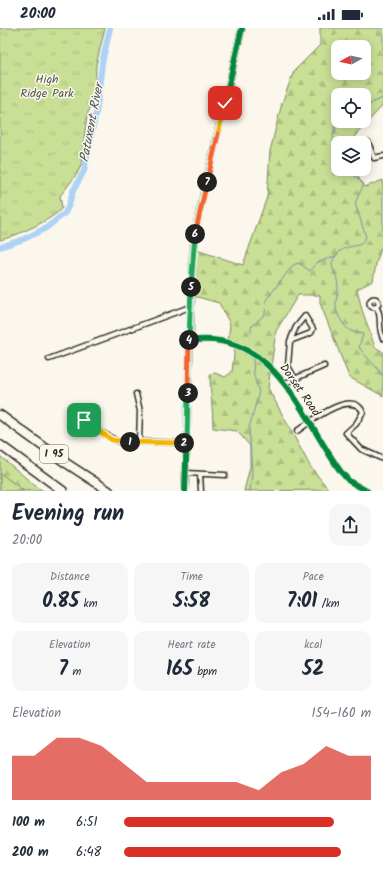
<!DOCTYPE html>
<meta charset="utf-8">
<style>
body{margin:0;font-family:Kalam,sans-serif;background:#f6f6f7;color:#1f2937;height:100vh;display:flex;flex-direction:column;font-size:15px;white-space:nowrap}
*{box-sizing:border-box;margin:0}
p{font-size:13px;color:#747a83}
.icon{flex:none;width:22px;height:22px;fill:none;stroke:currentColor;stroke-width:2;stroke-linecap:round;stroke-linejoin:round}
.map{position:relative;height:463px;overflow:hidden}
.drawer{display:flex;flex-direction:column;background:#fff;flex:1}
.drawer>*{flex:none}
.needle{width:26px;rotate:262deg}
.buttons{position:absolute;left:331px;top:12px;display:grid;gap:8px}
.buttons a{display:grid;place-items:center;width:40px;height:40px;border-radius:8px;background:#fff;box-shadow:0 2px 10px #0003;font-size:20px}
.pin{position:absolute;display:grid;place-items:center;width:34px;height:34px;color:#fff;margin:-17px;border-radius:8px;box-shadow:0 2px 6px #0006}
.km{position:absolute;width:20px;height:20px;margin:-10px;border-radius:50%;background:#222;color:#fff;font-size:11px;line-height:20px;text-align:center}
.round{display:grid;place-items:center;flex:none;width:42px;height:42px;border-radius:12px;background:#f6f6f7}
.headline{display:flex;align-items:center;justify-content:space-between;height:68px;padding:0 12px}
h1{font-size:22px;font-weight:700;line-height:30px}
.stats{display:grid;grid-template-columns:repeat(3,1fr);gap:6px;height:68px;padding:4px 12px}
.stats div{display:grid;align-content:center;border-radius:10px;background:#f6f6f7;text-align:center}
.stats b{font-size:20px;font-weight:700}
.stats small{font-size:11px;font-weight:400}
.stats p{font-size:11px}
.chart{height:112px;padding:8px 12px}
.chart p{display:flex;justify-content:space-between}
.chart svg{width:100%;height:72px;margin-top:4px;fill:#d93025;opacity:.7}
ul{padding:0 12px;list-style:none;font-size:13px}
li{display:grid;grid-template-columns:64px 48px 1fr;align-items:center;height:30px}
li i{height:10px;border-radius:5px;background:#d93025}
.status{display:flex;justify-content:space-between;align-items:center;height:28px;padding:0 20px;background:#fff;direction:ltr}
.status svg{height:11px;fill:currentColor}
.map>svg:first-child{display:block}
.forest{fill:url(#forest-firs);stroke:#7a8560;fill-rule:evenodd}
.park{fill:url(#park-tufts);stroke:#7a8560}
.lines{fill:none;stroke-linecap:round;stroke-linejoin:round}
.stream{stroke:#798fa5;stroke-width:1}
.river{stroke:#add2f6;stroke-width:6}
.minor-casing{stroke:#2b2b2b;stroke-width:7}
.tertiary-casing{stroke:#2b2b2b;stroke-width:8}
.motorway-casing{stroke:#2b2b2b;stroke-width:11}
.minor{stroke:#fbf7ec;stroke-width:4}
.tertiary{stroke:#fbf7ec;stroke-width:5.5}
.motorway{stroke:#fbf7ec;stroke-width:8}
.cycleway-casing{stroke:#fbf7ec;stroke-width:8}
.cycleway{stroke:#00873e;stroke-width:6}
.split-1-casing{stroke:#fff;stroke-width:8}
.split-2-casing{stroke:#fff;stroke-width:8}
.split-3-casing{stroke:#fff;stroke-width:8}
.split-4-casing{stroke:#fff;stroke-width:8}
.split-5-casing{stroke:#fff;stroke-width:8}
.split-6-casing{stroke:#fff;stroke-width:8}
.split-7-casing{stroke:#fff;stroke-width:8}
.split-8-casing{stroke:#fff;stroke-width:8}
.split-9-casing{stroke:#fff;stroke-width:8}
.split-1{stroke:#f5b400;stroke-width:5}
.split-2{stroke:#f5b400;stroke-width:5}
.split-3{stroke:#22a559;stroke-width:5}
.split-4{stroke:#f0652b;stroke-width:5}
.split-5{stroke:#22a559;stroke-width:5}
.split-6{stroke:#22a559;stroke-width:5}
.split-7{stroke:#f0652b;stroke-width:5}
.split-8{stroke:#f0652b;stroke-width:5}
.split-9{stroke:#f5b400;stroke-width:5}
.labels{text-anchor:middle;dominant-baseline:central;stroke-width:3;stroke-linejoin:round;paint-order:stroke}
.shield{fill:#fbf7ec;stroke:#696865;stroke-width:1}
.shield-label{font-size:11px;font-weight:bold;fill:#2b2b2b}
.park-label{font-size:12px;fill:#525846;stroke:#fbf7ec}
.street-label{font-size:12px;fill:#2b2b2b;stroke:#fbf7ec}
.water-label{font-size:13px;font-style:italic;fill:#4c555e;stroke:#fbf7ec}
</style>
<div class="status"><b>20:00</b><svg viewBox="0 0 49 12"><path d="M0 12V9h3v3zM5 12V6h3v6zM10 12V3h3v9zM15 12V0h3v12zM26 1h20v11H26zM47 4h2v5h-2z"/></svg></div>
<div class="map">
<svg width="383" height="463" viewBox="0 0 383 463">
<defs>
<pattern id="forest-firs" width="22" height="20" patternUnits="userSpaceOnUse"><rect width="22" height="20" fill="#c8df95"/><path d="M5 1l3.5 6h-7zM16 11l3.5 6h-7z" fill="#acc081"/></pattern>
<pattern id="park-tufts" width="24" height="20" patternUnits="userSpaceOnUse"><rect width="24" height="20" fill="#c8df95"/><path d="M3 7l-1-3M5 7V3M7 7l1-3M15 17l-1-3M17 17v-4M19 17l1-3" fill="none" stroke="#acc081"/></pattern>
</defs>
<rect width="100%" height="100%" fill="#fbf7ec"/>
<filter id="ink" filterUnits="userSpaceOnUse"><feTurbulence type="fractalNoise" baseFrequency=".025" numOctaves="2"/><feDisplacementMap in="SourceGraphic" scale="8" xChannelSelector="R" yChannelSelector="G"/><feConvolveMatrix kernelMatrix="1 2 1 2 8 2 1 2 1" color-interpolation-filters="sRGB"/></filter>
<g filter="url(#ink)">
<path class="forest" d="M320,0H383V77L354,109V115H338V141H356L359,151L365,159L383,152V214L376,236L373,253L357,261L362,282L375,319L383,324V368L349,349L320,275V267H298L276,303L268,360L310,438L329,462L244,463L250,439V418L237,403L213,400C213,381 210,364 210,346L215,345L225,349L232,344L235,317L228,314L230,296L219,275L190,267L193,221L243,237L267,169L270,123L282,75L294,43L320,17ZM338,19H364V45H338ZM338,67H364V93H338Z
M0,428L38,460L44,463H0Z"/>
<path class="park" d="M0,0H105L96,37L95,69L87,87L81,137L77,146L60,168L62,180C54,191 14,209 0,212Z
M0,445L24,463H0Z"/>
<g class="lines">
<path class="stream" d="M364,83L373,74L383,70
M334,104L335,92L338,90
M335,114L338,118
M338,123V125
M338,133C333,128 332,111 334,105C336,100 338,98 339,93
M346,141L364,156L355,175L366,209L361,216C354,219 345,218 339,224C326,238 335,240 337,252C339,259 337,267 336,274C334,282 342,296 348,301C352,305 358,304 363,306L359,319C366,330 376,337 383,348
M251,304V299L265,286L266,272L293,237L299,235L310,243L316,235L336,228
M250,463L252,445L249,400L259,364L254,348L253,331"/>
<path class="river" d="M0,219L24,211L46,200L65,185L68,179L73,163L84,143L86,133L97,79L102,35L110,0"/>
<g class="minor-casing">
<path id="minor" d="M368,114L374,130L383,128
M369.5 275a4.5 4.5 0 1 1 9 0a4.5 4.5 0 1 1-9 0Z
M376,279C383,287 377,300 383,310
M305,288L313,301L311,305L290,313L296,299Z
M189,313C275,300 301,389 341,444L349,453L367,463
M290,313L288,338L295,351
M49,331L190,279
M285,355L324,338
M136,366L140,383L139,414
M81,388L87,396L117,413L187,415
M297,403C310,394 352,360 363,384L356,396L346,405L361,421L383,431
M186,445L225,447
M200,446L201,463"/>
</g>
<g class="tertiary-casing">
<path id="tertiary" d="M185,463L193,221L198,190L242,0"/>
</g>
<g class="motorway-casing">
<path id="motorway" d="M0,387L66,435L109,463
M0,417L63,463"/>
</g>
<use href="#minor" class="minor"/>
<use href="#tertiary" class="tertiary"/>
<use href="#motorway" class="motorway"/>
<g class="cycleway-casing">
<path id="cycleway" d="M189,313C275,300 301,389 341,444L349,453L367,463
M185,463L193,221L198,190L242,0"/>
</g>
<use href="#cycleway" class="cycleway"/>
</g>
</g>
<g class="lines" filter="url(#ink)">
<g class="split-1-casing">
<path id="split-1" d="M84,392L112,412L130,414"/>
</g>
<g class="split-2-casing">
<path id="split-2" d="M130,414L184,415"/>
</g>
<g class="split-3-casing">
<path id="split-3" d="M184,415H187L188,365"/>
</g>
<g class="split-4-casing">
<path id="split-4" d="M188,365L189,312"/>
</g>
<g class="split-5-casing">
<path id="split-5" d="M189,312L191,259"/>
</g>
<g class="split-6-casing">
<path id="split-6" d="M191,259L195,206"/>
</g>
<g class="split-7-casing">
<path id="split-7" d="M195,206L207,154"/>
</g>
<g class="split-8-casing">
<path id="split-8" d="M207,154L219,102"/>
</g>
<g class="split-9-casing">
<path id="split-9" d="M219,102L225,75"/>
</g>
<use href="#split-1" class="split-1"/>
<use href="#split-2" class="split-2"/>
<use href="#split-3" class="split-3"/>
<use href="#split-4" class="split-4"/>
<use href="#split-5" class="split-5"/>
<use href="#split-6" class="split-6"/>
<use href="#split-7" class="split-7"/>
<use href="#split-8" class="split-8"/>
<use href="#split-9" class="split-9"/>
</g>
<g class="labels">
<rect class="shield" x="40" y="417" width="28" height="18" rx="3"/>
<g class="shield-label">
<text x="54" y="426">I 95</text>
</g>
<g class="park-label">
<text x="47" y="51">High<tspan x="47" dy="14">Ridge Park</tspan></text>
</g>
<g class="street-label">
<text transform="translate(300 362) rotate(55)">Dorset Road</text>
</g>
<g class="water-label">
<text transform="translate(92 95) rotate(-79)">Patuxent River</text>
</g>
</g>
</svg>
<div class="buttons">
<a><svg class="needle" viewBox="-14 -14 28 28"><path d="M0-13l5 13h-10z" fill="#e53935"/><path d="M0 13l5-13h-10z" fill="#747a83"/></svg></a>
<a><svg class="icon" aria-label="locate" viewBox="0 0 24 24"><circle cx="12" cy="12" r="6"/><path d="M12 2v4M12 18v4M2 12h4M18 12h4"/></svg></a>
<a><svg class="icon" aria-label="layers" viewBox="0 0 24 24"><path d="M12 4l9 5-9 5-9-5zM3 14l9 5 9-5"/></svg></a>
</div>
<div class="pin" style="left:84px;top:392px;background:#1e9e55"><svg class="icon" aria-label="arrive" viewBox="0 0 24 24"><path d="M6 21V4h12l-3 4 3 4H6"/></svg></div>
<div class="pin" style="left:225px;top:75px;background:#d93025"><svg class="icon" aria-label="check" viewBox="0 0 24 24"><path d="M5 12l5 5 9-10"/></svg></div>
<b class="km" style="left:130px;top:414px">1</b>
<b class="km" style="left:184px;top:415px">2</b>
<b class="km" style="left:188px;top:365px">3</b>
<b class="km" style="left:189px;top:312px">4</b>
<b class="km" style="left:191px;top:259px">5</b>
<b class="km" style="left:195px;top:206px">6</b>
<b class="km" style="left:207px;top:154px">7</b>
</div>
<section class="drawer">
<div class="headline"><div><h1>Evening run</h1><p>20:00</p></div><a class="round"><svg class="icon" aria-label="share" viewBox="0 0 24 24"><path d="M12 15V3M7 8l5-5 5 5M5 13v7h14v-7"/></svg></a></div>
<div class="stats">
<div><p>Distance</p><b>0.85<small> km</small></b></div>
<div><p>Time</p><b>5:58</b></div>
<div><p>Pace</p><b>7:01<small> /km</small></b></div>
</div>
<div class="stats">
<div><p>Elevation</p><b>7<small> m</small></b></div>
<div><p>Heart rate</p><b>165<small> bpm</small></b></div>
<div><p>kcal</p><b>52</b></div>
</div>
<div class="chart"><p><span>Elevation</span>154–160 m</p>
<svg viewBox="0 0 160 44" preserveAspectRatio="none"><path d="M0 44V17L10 17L20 6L30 6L40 11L50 22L60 33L70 33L80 33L90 33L100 33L110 38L120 27L130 22L140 11L150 17L160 17V44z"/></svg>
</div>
<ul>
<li><b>100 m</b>6:51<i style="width:85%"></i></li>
<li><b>200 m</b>6:48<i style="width:88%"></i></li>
</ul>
</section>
